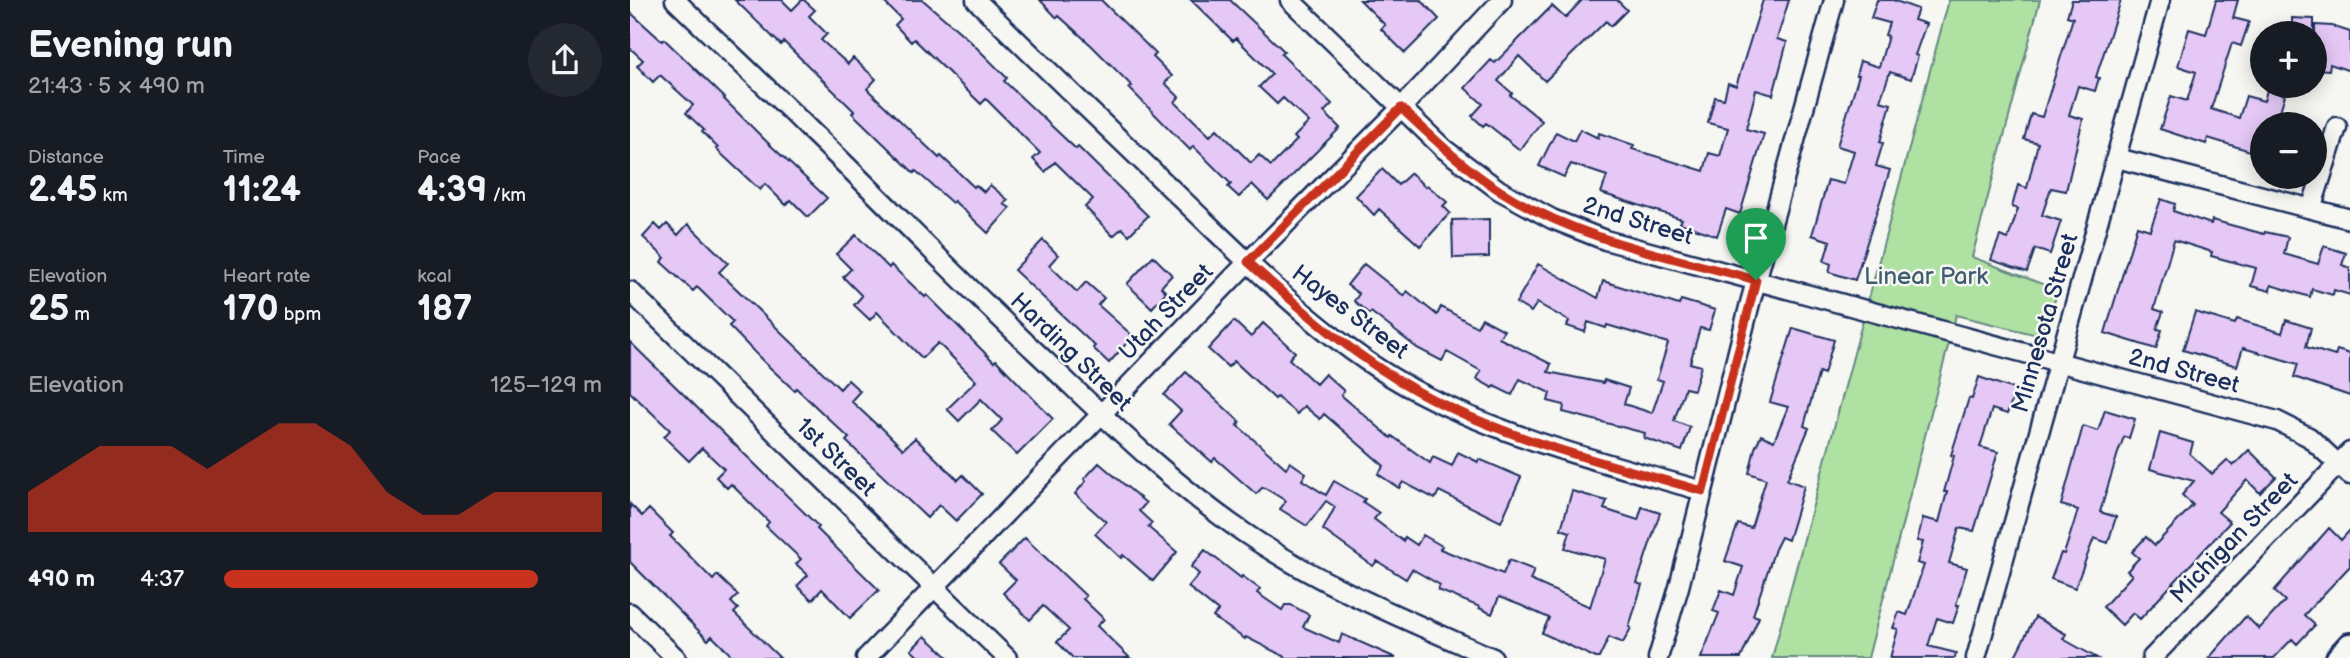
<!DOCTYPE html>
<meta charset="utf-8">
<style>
body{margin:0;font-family:"Balsamiq Sans",sans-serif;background:#242831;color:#f1f3f6;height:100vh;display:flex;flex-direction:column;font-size:26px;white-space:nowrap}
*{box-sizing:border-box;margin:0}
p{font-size:23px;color:#9ea1a6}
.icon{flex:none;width:38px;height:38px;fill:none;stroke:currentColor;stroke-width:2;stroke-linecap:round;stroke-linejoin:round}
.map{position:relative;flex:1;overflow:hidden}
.sheet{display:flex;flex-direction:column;background:#171b24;width:630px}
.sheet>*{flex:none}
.controls{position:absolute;left:1620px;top:21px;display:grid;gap:14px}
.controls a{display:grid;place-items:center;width:77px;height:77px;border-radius:50%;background:#171b24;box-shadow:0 4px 18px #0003;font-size:35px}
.pin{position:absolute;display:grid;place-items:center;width:60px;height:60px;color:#fff;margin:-72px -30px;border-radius:50% 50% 50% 0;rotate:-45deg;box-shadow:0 0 7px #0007}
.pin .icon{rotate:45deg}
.round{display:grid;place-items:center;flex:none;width:74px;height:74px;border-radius:37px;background:#242831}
.headline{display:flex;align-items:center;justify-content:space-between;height:119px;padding:0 28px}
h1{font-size:38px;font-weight:800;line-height:52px}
.figures{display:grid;grid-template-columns:repeat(3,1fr);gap:10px;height:119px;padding:7px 28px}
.figures div{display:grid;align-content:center}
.figures b{font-size:35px;font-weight:800}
.figures small{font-size:19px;font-weight:400}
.figures p{font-size:19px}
.chart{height:196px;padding:14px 28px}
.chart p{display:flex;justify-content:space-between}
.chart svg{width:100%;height:126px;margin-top:7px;fill:#c8321e;opacity:.7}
ul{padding:0 28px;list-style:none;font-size:23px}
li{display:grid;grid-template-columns:112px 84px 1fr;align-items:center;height:52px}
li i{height:18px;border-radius:9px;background:#c8321e}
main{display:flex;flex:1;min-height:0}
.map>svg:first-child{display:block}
.green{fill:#aee1a2;stroke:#648880;stroke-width:2}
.building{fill:#e5c8f6;stroke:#1b2f5e;stroke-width:2}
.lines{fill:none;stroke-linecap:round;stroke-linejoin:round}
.minor-casing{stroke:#1b2f5e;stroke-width:23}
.secondary-casing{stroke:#1b2f5e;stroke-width:30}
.minor{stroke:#f6f6f2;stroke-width:18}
.secondary{stroke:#f6f6f2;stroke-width:24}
.route-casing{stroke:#fff;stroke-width:14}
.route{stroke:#c8321e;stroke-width:9}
.labels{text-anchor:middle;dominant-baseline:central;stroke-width:5;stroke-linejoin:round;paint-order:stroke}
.street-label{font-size:24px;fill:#1b2f5e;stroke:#f6f6f2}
.park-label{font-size:24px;fill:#405c6f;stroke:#f6f6f2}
</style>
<main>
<section class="sheet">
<div class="headline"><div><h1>Evening run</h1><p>21:43 · 5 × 490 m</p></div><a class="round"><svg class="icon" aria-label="share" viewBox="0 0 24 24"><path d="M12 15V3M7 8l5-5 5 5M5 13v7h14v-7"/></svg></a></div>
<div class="figures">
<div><p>Distance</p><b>2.45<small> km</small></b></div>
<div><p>Time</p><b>11:24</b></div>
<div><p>Pace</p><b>4:39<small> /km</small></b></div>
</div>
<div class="figures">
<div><p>Elevation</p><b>25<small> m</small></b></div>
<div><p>Heart rate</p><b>170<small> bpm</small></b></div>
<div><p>kcal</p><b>187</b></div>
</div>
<div class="chart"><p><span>Elevation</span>125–129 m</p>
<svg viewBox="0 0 160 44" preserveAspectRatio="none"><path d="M0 44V30L10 22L20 14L30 14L40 14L50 22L60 14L70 6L80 6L90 14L100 30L110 38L120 38L130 30L140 30L150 30L160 30V44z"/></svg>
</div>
<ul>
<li><b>490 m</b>4:37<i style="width:83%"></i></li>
</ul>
</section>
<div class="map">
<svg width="1720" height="658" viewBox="0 0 1720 658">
<rect width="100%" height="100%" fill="#f6f6f2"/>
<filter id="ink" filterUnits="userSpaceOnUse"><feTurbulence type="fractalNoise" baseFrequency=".0143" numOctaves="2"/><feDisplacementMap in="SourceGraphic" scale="14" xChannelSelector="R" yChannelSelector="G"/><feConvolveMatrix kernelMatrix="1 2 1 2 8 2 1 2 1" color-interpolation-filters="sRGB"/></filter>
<g filter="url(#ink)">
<path class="green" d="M1319,0H1410L1342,257L1428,290L1417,325L1403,334L1326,315L1238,658H1142Z"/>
<path class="building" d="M105,0H152L162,10L172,0H174L185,10L179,16L197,34L191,40L218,64L223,58L246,79L237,89L309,158L311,156L344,187L346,185L354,192L360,185L378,200L374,204L380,208L358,233L324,201L322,203L286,171L284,173L222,113L224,111L154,42L151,45Z
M252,0H293L339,40L377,78L374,81L446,149L448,147L518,216L499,235L492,228L483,236L455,207L463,199L425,162L415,172L403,159L410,153L356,99L351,104L284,39L281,42L265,25L271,19Z
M410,0H471L526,54L523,57L542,76L535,83L549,97L545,102L580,136L587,129L621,163L629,155L641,166L667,140L664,137L679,122L653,98L647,104L629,87L642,74L606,38L603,41L561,0H600L654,51L651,54L702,104L694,112L710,128L638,200L622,184L609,197L598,187L601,184L563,146L560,150L499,88L502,86L462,46L429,16L427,18Z
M730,0H791L809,19L775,53L751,29L755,25Z
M952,0H987L997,10L981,26L976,21L915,81L889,56L868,81L882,93L880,95L912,121L890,150L856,123L853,126L842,116L853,104L835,88L861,60L865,63L922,6L935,18Z
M1133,0H1159L1147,39L1157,42L1143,95L1126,90L1116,129L1134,134L1110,214L1096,209L1087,236L1050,223L1052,219L971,193L977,176L941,164L934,177L909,166L926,132L944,141L950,129L968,138L969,133L1004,145L1002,149L1074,171L1079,153L1090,156L1098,128L1078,123L1085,97L1094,99L1098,83L1106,86Z
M1247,0H1263L1288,9L1284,20L1296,24L1285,55L1288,56L1281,79L1260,72L1250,101L1261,104L1250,142L1253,143L1246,166L1260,170L1225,280L1199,272L1201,264L1194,261L1200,241L1182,235L1198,180L1214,184L1224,151L1207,146L1229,75H1226L1230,61L1249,67L1258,36L1255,35L1259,23L1241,18Z
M1442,0H1491L1466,77L1469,78L1465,91L1448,86L1439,115L1453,119L1436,191L1421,188L1412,215L1431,221L1420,254L1405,249L1397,272L1361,260L1370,236L1378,239L1388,209L1382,207L1388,185L1397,188L1408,143L1394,139L1401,114L1412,117L1443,18L1437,16Z
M1586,0H1608L1603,18L1619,22L1611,46L1602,43L1581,109L1609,118L1616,96L1634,101L1637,90L1655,95L1646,124H1633V155L1578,138L1576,144L1530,129L1541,96L1557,101L1566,72L1548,66L1559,29L1576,34Z
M0,12L32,41L34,39L95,98L94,99L137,142L197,198L178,217L161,200L156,205L135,184L130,190L86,149L88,148L72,132L74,130L56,113L63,105L30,75L23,82L7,66L13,60L0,48Z
M1662,18L1684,19V33H1662Z
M1685,25L1702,26L1720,32V71L1700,64L1699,70L1685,69Z
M752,169L768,185L781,173L795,187L797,185L817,202L813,206L820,213L790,246L749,209L744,215L726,196Z
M1531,199L1545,204L1543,211L1581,224L1582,220L1634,234L1635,232L1658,237L1654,254L1688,264L1694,246L1716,253L1712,265L1720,268V295L1704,290L1703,295L1682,289L1680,297L1641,285L1640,291L1621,286L1626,268L1581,256L1582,252L1544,240L1524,309L1533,312L1527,329L1532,330L1526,349L1475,333L1507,226L1520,230Z
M859,219V257L823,258L822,220Z
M25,224L31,230L37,224L48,235L58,224L98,263L89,272L210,389L218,380L230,391L221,401L248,426L249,425L273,449L285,438L328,480L333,475L352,494L326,521L309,505L297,518L216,441L219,438L166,388L164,390L134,362L99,326L103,322L67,287L63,291L31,262L35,258L13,237Z
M226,235L259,268L261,265L295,297L297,295L364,362L366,360L423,419L387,455L362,431L372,420L351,399L329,421L317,409L346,381L308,343L292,358L247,312L240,320L224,305L232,296L213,277L221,269L206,254Z
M413,240L428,255L419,265L447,292L456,282L474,298L468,305L503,336L479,363L463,348L465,346L384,270Z
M523,256L542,275L531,287L536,292L522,308L497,284Z
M734,264L774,296L777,291L807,315L811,307L847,327L852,318L874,330L869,338L921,364L918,372L973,383L974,380L999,388L994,404L1022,413L1033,381L1027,379L1038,343L977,325L976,328L958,322L955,332L937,326L939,321L907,303L901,312L886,303L908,264L968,298L973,281L1049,305L1051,300L1085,310L1079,330L1070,328L1060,363L1071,366L1064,390L1055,388L1044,421L1060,427L1052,451L1014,438L1015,433L933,412L934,405L918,401L920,393L890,379L882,395L864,386L863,388L847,379L851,371L817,352L812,361L787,348L741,312L739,314L724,301L729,294L717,285Z
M1565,312L1605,324L1607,319L1652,333L1656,320L1681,328L1676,347L1705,356L1707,350L1720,354V396L1664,377L1668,364L1634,354L1613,348L1607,366L1553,350Z
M604,321L621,337L633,323L665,352L659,359L686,384L695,374L714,391L711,395L761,438L762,436L800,463L803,457L822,466L828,452L848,462L849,459L891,477L871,522L809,491L805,499L773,482L769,488L748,474L754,466L694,414L690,419L674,406L667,414L647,397L645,399L604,361L598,367L578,349Z
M1163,328L1204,340L1194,374L1189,372L1174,426L1179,428L1157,480L1174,486L1165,517L1158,540L1151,537L1145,549L1123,615L1129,617L1111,658H1071L1089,613L1083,611L1091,590L1104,595L1113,567L1095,561L1108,524L1121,528L1136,479L1119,473L1125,448L1131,435L1144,441L1158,407L1140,402Z
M0,342L189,527L187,529L249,590L220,618L192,589L182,600L167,586L178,575L166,564L171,559L136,526L139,522L101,484L97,488L86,477L94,469L72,448L59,461L34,437L40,430L0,392Z
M556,372L610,422L607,425L656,468L660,462L676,473L672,480L696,495L704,481L735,499L733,502L749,513L744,519L773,541L775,537L787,545L793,535L812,546L810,549L873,574L879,560L904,570L900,580L960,607L975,559L935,548L940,532L931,529L942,491L977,501L974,509L1008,520L1012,507L1030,513L1007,583L1012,585L999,627L1001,628L993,643L979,637L969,658H966L912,633L919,618L890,605L869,597L862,614L849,608L850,607L808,590L810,585L782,569L776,579L747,561L743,566L693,530L705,507L696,501L677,526L650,509L656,501L633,487L626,494L585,458L582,462L539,424L551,411L534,395Z
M1349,377L1386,390L1377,414L1362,409L1350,447L1368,452L1344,531L1329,528L1319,563L1337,568L1326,605H1329L1323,623L1307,618L1298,646L1326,653L1325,658H1260L1268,629L1263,628L1269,612L1277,615L1294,565L1287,563L1293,542L1287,541L1293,518L1309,522L1317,492H1314L1324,456L1321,455L1339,398L1342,399Z
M1475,410L1505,419L1499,438L1494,437L1488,453L1470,512L1486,517L1478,543L1464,538L1445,588L1421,579L1431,553L1434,554L1448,510L1431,505L1453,426L1468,431Z
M1530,433L1563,443L1560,454L1582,474L1597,460L1603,466L1619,450L1646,477L1630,493L1617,480L1588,512L1600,522L1510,619L1503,613L1492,625L1473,607L1502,575L1497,571L1509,558L1502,552L1516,537L1525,545L1563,505L1552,495L1564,481L1520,469Z
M469,463L516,503L509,511L522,523L518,527L547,552L523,581L493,555L491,558L465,534L476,522L445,494L456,481L454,479Z
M0,504L12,516L19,509L43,533L40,536L83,580L87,575L108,595L101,602L108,609L104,613L150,658H104L82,636L78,640L0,562Z
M1699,528L1711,540L1720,530V566L1674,615L1685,625L1667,644L1662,639L1644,658H1579L1616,616L1629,629L1655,601L1644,591Z
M395,538L456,596L453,599L474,619L467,626L500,658H443L427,642L439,630L413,606L400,620L373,593L386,580L369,564Z
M575,550L611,578L612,576L630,589L627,593L652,610L655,605H661L679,615L673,627L709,643L712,634L766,658H657L616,637L615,639L583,617L588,611L558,587L569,574L561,567Z
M1405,617L1436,634L1433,639L1467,658H1384Z
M295,636L319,658H290L281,650Z"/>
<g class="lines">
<g class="minor-casing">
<path id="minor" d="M45,0C89,43 135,85 179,129C256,203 329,280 407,353C474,416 539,482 616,534C692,586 779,621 863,658
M346,0C415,68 485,135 555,202C627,271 700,346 788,392C878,439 976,463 1073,491
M660,0L814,149L869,190L922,219L975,240L1647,421L1679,437L1720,475
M1487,158L1720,219
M1681,209L1707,127
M0,291L377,658
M0,613L46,658
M236,658L618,262L771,108L872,0
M1028,658L1049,587L1120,303L1204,0
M1346,658L1530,0
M1522,658L1720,452"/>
</g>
<g class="secondary-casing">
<path id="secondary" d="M1709,658L1720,646"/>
</g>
<use href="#minor" class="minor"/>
<use href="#secondary" class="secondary"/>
</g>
</g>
<g class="lines" filter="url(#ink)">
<g class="route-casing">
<path id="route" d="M771,108C802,137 833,167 869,190C947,240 1038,256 1126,280L1073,491C976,463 876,440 787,391C724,357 671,309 618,262Z"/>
</g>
<use href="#route" class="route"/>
</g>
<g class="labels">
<g class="street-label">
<text transform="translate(1008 221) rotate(17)">2nd Street</text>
<text transform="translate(536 312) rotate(-46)">Utah Street</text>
<text transform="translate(720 312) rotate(37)">Hayes Street</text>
<text transform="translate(1415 323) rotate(-74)">Minnesota Street</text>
<text transform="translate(441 352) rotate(44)">Harding Street</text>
<text transform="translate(1554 371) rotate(15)">2nd Street</text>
<text transform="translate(206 457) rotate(44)">1st Street</text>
<text transform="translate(1604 538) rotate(-46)">Michigan Street</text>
</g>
<g class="park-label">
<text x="1296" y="276">Linear Park</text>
</g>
</g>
</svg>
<div class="controls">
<a>+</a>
<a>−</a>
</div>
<div class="pin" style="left:1126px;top:280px;background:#1e9e55"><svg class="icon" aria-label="arrive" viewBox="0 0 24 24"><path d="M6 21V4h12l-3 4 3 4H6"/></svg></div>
</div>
</main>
